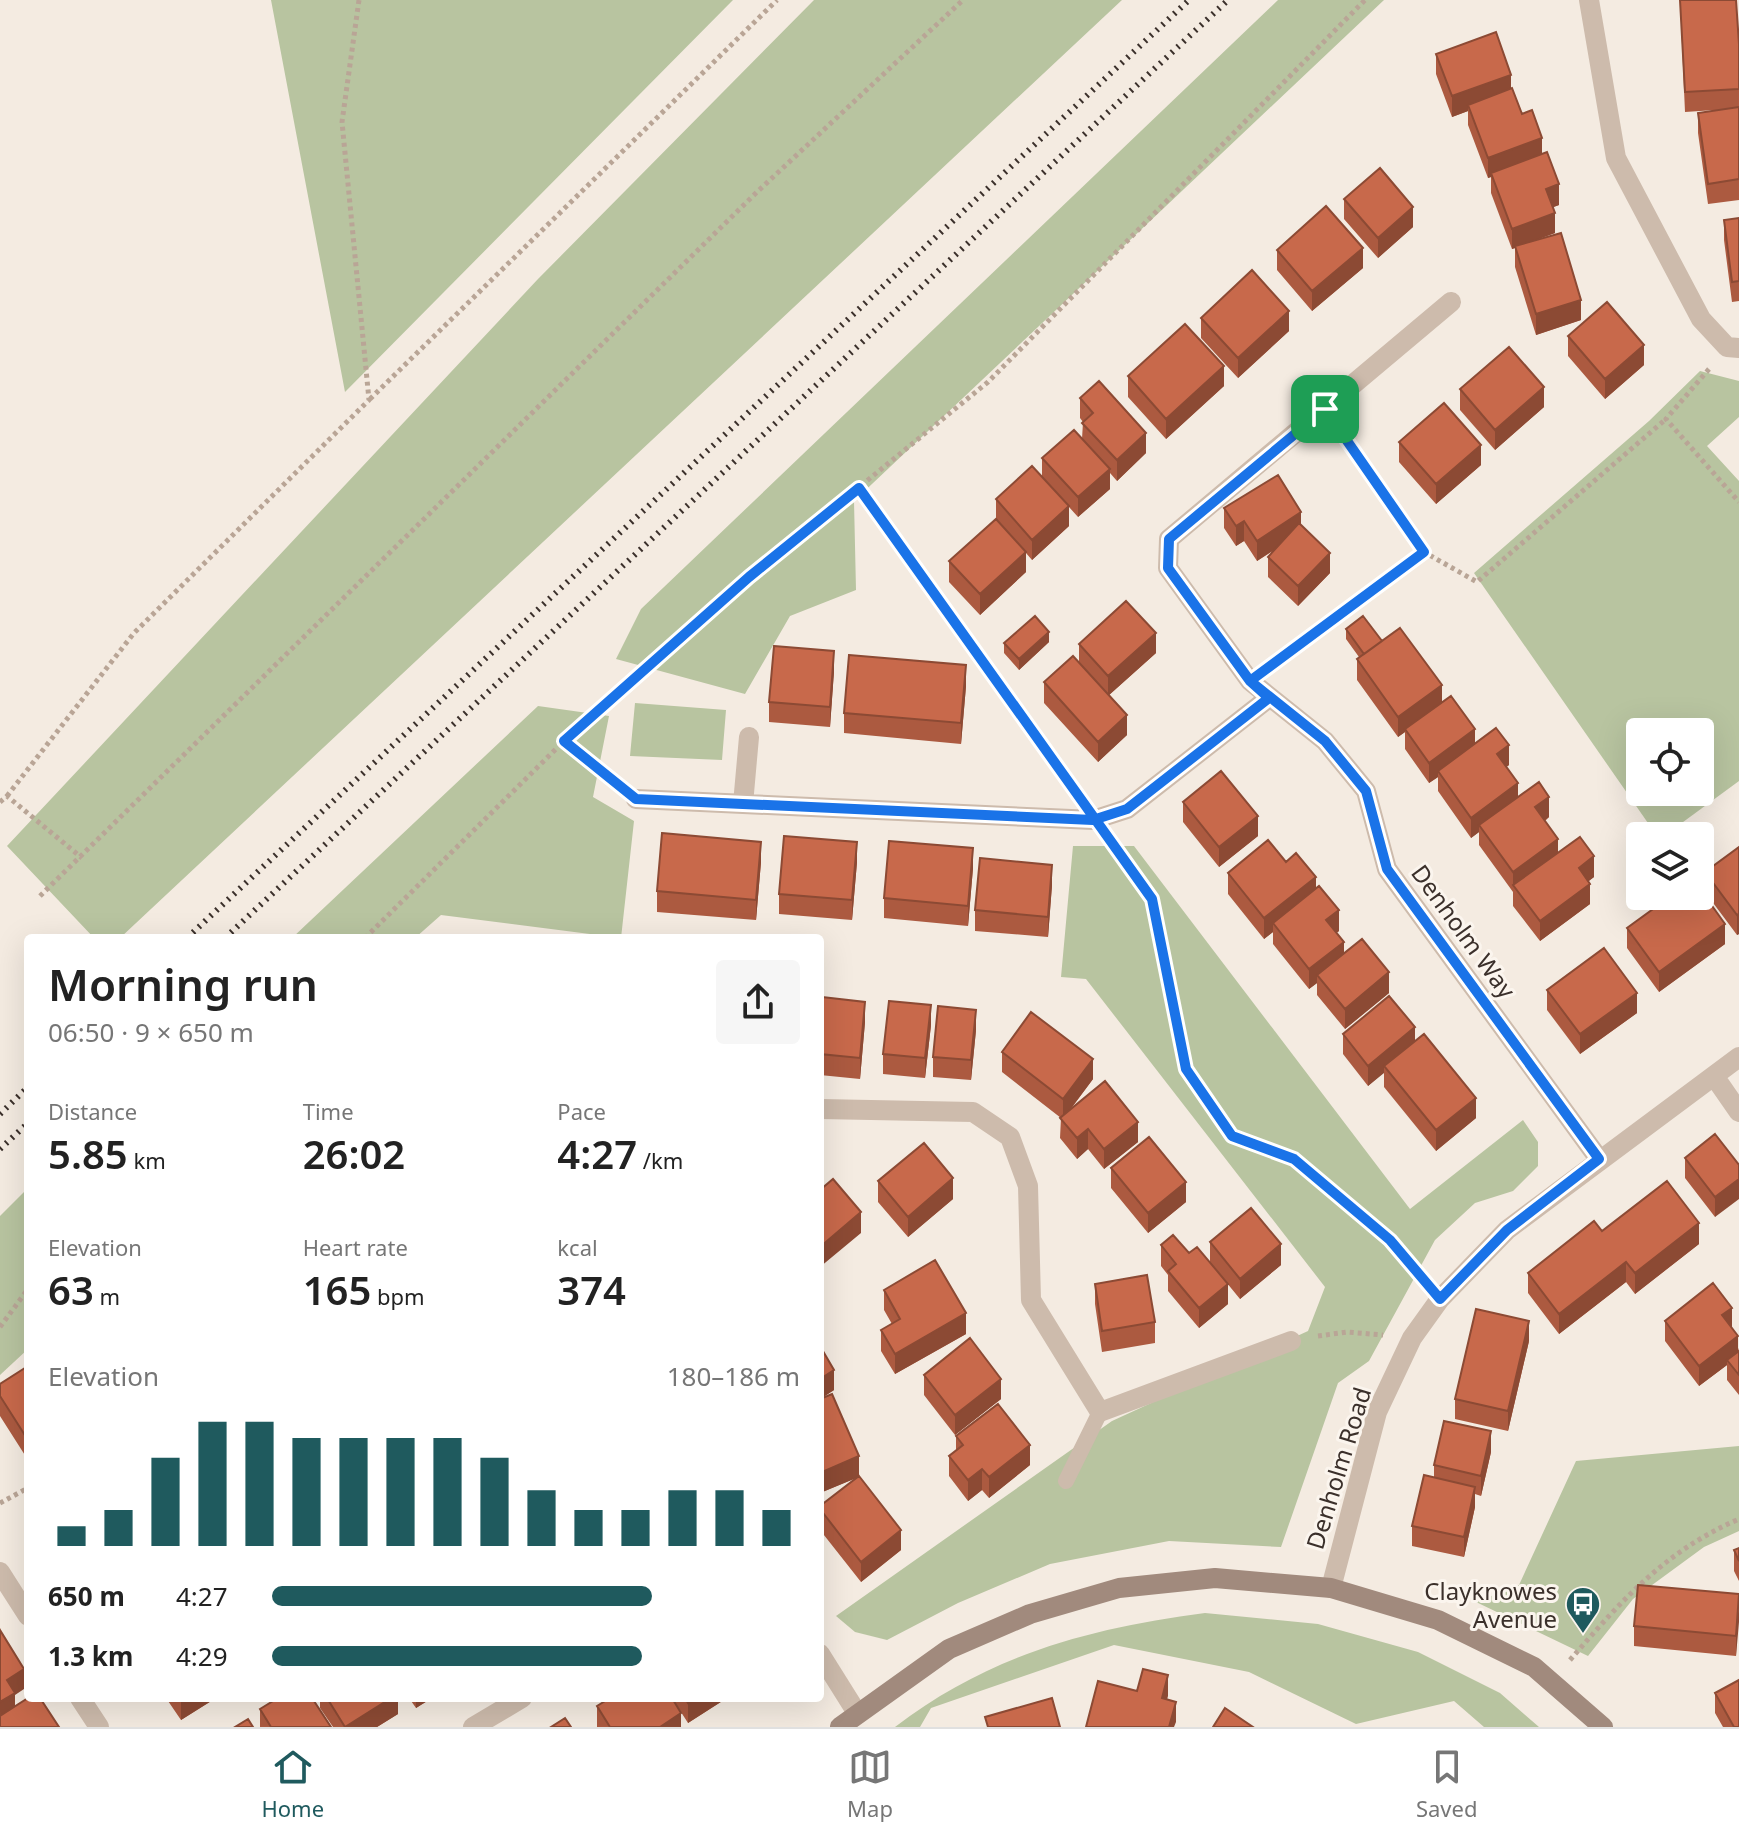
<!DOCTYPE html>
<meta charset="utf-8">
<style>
body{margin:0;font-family:"Noto Sans",sans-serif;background:#f6f6f6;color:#222;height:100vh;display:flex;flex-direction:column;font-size:30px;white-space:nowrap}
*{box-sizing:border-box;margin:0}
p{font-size:26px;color:#767676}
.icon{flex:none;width:44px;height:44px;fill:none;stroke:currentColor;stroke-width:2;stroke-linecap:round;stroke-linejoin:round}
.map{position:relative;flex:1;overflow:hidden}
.panel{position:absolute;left:24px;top:934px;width:800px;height:768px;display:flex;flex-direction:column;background:#fff;border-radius:8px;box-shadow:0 8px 32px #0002}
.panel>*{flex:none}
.fabs{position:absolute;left:1626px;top:718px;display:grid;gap:16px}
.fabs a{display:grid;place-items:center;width:88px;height:88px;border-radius:8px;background:#fff;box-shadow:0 8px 32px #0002;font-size:40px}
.pin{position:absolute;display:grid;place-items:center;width:68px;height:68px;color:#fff;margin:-34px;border-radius:16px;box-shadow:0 4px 12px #0006}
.round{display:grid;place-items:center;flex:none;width:84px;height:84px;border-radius:8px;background:#f6f6f6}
.head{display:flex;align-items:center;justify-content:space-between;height:136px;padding:0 24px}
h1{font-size:44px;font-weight:600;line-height:60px}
.figures{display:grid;grid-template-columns:repeat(3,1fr);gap:12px;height:136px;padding:8px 24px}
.figures div{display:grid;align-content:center}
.figures b{font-size:40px;font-weight:600}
.figures small{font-size:22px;font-weight:400}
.figures p{font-size:22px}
.chart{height:224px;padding:16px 24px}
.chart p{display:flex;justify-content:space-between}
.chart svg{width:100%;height:144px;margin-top:8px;stroke:#1f5a5e;stroke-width:6}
ul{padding:0 24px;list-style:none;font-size:26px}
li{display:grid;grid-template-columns:128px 96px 1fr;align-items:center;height:60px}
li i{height:20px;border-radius:10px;background:#1f5a5e}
.menu{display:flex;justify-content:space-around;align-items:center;height:112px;border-top:2px solid #e0e0e0;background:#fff;font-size:22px;color:#767676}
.menu a{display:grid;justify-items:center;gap:4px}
.menu .current{color:#1f5a5e}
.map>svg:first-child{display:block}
.green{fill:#b8c4a0;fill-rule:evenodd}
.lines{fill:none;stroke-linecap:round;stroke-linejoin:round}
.path{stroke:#b9a596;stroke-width:5;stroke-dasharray:4 4;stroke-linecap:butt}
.lane{stroke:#cdbbac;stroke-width:16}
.street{stroke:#cdbbac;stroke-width:20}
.secondary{stroke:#a18a7d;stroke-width:20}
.rail{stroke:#3b302b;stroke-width:6;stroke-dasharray:2 6;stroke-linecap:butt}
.wall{fill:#ac5a40}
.shaded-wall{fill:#8c4a34}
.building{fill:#c8694b;stroke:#8c4a34;stroke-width:2}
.route-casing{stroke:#fff;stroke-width:16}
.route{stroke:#1a73e8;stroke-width:10}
.labels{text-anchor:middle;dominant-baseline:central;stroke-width:6;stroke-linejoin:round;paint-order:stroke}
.street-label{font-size:24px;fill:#3b302b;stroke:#fbf5ee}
.poi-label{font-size:24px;fill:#3b302b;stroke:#fbf5ee;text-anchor:end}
</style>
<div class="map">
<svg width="1739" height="1727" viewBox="0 0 1739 1727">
<rect width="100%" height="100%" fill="#f4ebe1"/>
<path class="green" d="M271,0H733L345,392Z
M814,0H1122L120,938H94L7,846L538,279Z
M1278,0H1384L854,501L856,590L790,616L745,694L616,659L641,609Z
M1700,371L1739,381V417L1707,446L1739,481V781L1664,836H1657L1474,573L1649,421ZM1640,732H1700V792H1640Z
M635,703L726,710L722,760L630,756Z
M538,706L609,716L593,797L634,821L621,938L441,915L415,938H292Z
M1073,846H1134L1410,1209L1523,1120L1538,1142V1166L1513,1191L1475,1203L1435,1240L1369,1361L1338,1383L1281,1547L1169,1541L1050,1564L958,1603L887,1640L855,1632L836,1616L1112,1421L1308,1331L1325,1287L1086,979L1061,977Z
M28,1188V1349L0,1375V1216Z
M1739,1446V1531L1704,1547L1633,1599L1588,1656L1476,1602L1519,1585L1576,1461Z
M1205,1613L1318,1624L1418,1652L1500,1693L1539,1727H1484L1454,1701L1356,1724L1249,1672L1114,1645L931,1708L920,1727H895C989,1655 1090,1628 1205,1613Z"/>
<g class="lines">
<path class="path" d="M1709,369L1666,419L1739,502
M370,399L777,0
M1341,433L1424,552L1477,582L1666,419
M859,488L1071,789
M1273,663L1424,552
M564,741L616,783
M7,796L134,633L369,400L342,122L359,0
M0,802L7,796L82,858
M1112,845L1152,899L1186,1069L1232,1136L1294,1159L1390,1240L1422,1277
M40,896L757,192L963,0
M365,938L564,741L749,577L988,382L1365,0
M0,1327L28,1289
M1318,1336L1347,1332L1383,1335
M0,1503L28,1488
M1570,1660C1622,1600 1665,1551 1739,1519"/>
<path class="lane" d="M1066,1481L1100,1412"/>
<path class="street" d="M1589,0L1616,158L1701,319L1727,347L1739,348
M1451,302L1169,539L1168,568L1250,681L1325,741L1366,791L1387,869L1599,1159
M636,799L1093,820L1127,809L1269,698
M743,804L749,737
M1714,1076L1739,1112
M820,1109L973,1112L1010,1137L1028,1186L1031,1300L1100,1412L1291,1341
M0,1572L28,1616
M1331,1588L1377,1412L1412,1338L1440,1299L1507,1230L1739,1057
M820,1654L857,1713
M80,1698L99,1727
M473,1727L522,1698"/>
<path class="secondary" d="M840,1727L949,1649L1030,1614L1119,1588L1215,1578L1331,1588L1438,1620L1534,1667L1603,1727"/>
<path class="rail" d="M187,938L1189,0
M225,938L1228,0
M0,1114L28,1087
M0,1149L28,1123"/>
</g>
<path class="wall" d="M1680,0L1739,44V200L1708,204L1698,133V113L1715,110L1685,112Z
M1436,54L1511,89L1522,114L1542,154L1559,205L1553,207L1555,233L1535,240L1581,320L1536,335L1515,267V248L1512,249L1491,193V177L1488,178L1468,125V111L1452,117L1436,74Z
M1344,199L1413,227L1378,258L1344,219Z
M1739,218V301L1732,302L1724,240V220Z
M1277,250L1363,268L1312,311L1277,270Z
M1201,318L1289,331L1238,378L1201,338Z
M1568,336L1644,365L1605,399L1568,356Z
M1128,376L1224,386L1166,439L1128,397Z
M1460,389L1544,407L1495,450L1460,410Z
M1080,398L1146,453L1117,481L1110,473V489L1078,517L1069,507V526L1032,560L1026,553V572L980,615L949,582V561L996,519V499L1042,477V458L1082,439L1083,422L1080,418Z
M1399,442L1481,465L1436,504L1399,462Z
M1224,508L1301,525L1330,573L1298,606L1268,577V557L1276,549L1257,561L1244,541L1236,546L1224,528Z
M1346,629L1382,641L1442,702L1475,744L1509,765L1506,767L1518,797L1549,817L1545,821L1558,853L1594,877L1588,881L1590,904L1540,941L1513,906V892L1479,845V832L1471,838L1438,791V777L1429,783L1405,749V732L1398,737L1357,680V659L1359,657L1346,639Z
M1049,642L1019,670L1004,653V643Z
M1079,644L1156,653L1109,695L1127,735L1098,762L1044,703V682L1079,662Z
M834,671L830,727L769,722V702Z
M966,686L961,744L844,733V713Z
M1183,802L1258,836L1219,867L1183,822Z
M1739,847V934L1737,935L1705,892V872Z
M761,862L756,920L657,912V891Z
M857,862L852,920L779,914V894Z
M1286,862L1316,889L1339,931L1336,933L1344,954L1389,993L1345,1029L1317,995V983L1309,989L1273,944V932L1264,939L1228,894V873Z
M973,868L968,926L884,918V898Z
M1052,885L1048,937L975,931V910Z
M1627,928L1725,944L1659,992L1627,948Z
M1547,990L1637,1013L1580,1054L1547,1010Z
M820,1022H865L860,1079L820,1075Z
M931,1025L925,1078L883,1074V1054Z
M976,1030L971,1080L933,1077V1057Z
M1343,1034L1415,1041L1476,1118L1436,1151L1384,1087V1072L1368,1086L1343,1054Z
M1002,1052L1093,1079L1070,1110L1138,1142L1104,1169L1088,1149L1077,1159L1060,1138L1061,1118L1002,1072Z
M1685,1158L1739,1165L1715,1217L1685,1178Z
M1111,1168L1186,1202L1148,1233L1111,1188Z
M878,1181L953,1199L908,1237L878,1202Z
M1602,1231L1699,1244L1635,1294L1626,1282L1559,1334L1528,1293V1273Z
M1210,1242L1281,1265L1240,1299L1213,1266L1228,1304L1199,1328L1168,1291V1275L1161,1266V1245L1189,1253L1210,1262Z
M1095,1284L1155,1322V1343L1102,1352L1095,1304Z
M884,1290L966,1334L895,1374L881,1351V1330L892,1324L884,1310Z
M1665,1321L1732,1328L1739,1351V1395L1727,1380V1365L1699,1386L1665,1341Z
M1529,1341L1508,1431L1455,1419V1399Z
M820,1346L834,1390L822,1398L859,1476L901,1550L861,1582L820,1530V1506L858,1477L820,1493Z
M28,1366V1460L0,1416V1384Z
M924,1375L1001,1399L955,1435L924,1395Z
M956,1436L1030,1465L989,1498L982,1490L968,1501L949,1476V1456L956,1450Z
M1491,1452L1481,1496L1475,1494V1507L1464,1557L1412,1546V1526L1434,1478V1465Z
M1739,1548V1581L1734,1571V1550Z
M1739,1594L1736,1656L1634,1646V1626Z
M1715,1693L1739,1727H1723L1715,1713Z
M166,1698H216L181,1720Z
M320,1698H398V1714L377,1727H333L320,1708Z
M409,1698H432L416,1708Z
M672,1698H727L688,1723Z
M597,1706L681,1727H597Z
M260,1709L331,1727H260Z"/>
<path class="shaded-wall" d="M1511,75V95L1468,105V111L1452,117V96Z
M1542,138V158L1491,173V177L1488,178V158Z
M1559,184V205L1546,210V189Z
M1413,207V227L1378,258V238Z
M1555,213V233L1512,249V229Z
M1363,248V268L1312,311V291Z
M1581,300V320L1536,335V314Z
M1289,311V331L1238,378V358Z
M1644,345V365L1605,399V379Z
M1224,366V386L1166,439V419Z
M1544,387V407L1495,450V430Z
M1146,433V453L1117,481V460Z
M1481,445V465L1436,504V484Z
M1110,469V489L1078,517V497Z
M1069,506V526L1032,560V540Z
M1301,512V532L1257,561V541Z
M1244,521V541L1236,546V526Z
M1026,552V572L980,615V594Z
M1330,553V573L1298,606V586Z
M1049,632V642L1019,670V659Z
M1156,633V653L1108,696V676Z
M834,651V671L830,727V707Z
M966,665V686L961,744V723Z
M1442,685V705L1405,729V732L1398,737V717Z
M1127,715V735L1098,762V742Z
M1475,729V749L1438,771V777L1429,783V763Z
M1509,745V765L1497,774V754Z
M1518,783V803L1479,825V832L1471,838V818Z
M1549,797V817L1535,828V807Z
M1258,816V836L1219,867V847Z
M1558,839V859L1513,886V872Z
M761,842V862L756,920V900Z
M857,842V862L852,920V900Z
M973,848V868L968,926V906Z
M1594,856V877L1579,889V868Z
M1052,865V885L1048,937V917Z
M1316,877V897L1273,923V932L1264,939V918Z
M1590,884V904L1540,941V921Z
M1339,910V931L1326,941V920Z
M1739,914V934L1737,935V915Z
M1725,924V944L1659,992V972Z
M1344,942V962L1317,975V983L1309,989V969Z
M1389,972V993L1345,1029V1009Z
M1637,993V1013L1580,1054V1034Z
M865,1002V1022L860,1079V1058Z
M931,1005V1025L925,1078V1058Z
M976,1010V1030L971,1080V1060Z
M1415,1027V1047L1384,1066V1073L1368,1086V1066Z
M1093,1059V1079L1063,1119V1099Z
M1476,1098V1118L1436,1151V1130Z
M1138,1122V1142L1104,1169V1149Z
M1088,1129V1149L1077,1159V1138Z
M953,1178V1199L908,1237V1217Z
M1739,1179V1199L1715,1217V1197Z
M1186,1182V1202L1148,1233V1213Z
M861,1212V1233L820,1267V1247Z
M1699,1223V1244L1635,1294V1273Z
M1281,1244V1265L1240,1299V1279Z
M1626,1262V1282L1559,1334V1314Z
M1228,1284V1304L1199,1328V1308Z
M1732,1308V1328L1722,1315Z
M966,1313V1334L895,1374V1354Z
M1529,1321V1341L1508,1431V1411Z
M1738,1336V1356L1727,1360V1365L1699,1386V1366Z
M834,1370V1390L820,1399V1379Z
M1001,1379V1399L955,1435V1415Z
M1491,1431V1452L1481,1496V1476Z
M1030,1445V1465L989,1498V1477Z
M859,1456V1477L820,1493V1473Z
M982,1469V1490L968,1501V1480Z
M1475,1487V1507L1464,1557V1537Z
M901,1530V1550L861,1582V1562Z
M1739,1602V1622L1736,1656V1636Z
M24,1669V1689L15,1695V1713L0,1723V1702L7,1680Z
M1168,1675V1696L1162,1718V1698Z
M184,1698H216L181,1720V1700Z
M391,1698H398V1714L377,1727H345Z
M416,1698H432L416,1708Z
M696,1698H727L688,1723V1703Z
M1176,1702V1722L1174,1727H1169Z
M681,1713V1727H660Z"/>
<path class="building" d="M1680,0H1736L1739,44V89L1685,92Z
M1496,32L1511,75L1452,96L1436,54Z
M1512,88L1522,114L1532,110L1542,138L1488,158L1468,105Z
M1739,107V179L1708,184L1698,113Z
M1547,152L1559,184L1546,189L1555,213L1512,229L1491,173Z
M1380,168L1413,207L1378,238L1344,199Z
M1326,206L1363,248L1312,291L1277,250Z
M1739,218V281L1732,282L1724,220Z
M1561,233L1581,300L1536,314L1515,246Z
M1252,270L1289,311L1238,358L1201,318Z
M1607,302L1644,345L1605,379L1568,336Z
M1185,324L1224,366L1166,419L1128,376Z
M1509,347L1544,387L1495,430L1460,389Z
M1099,381L1146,433L1117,460L1082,423L1093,413L1080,398Z
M1444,403L1481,445L1436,484L1399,442Z
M1074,430L1110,469L1078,497L1042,458Z
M1032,466L1069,506L1032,540L996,499Z
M1278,475L1301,512L1257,541L1244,521L1236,526L1224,508Z
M996,519L1026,552L980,594L949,561Z
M1299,523L1330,553L1298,586L1268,557Z
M1126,601L1156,633L1108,676L1079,644Z
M1035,616L1049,632L1019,659L1004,643Z
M1363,616L1382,641L1364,654L1346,629Z
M1400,628L1442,685L1398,717L1357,659Z
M774,646L834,651L830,707L769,702Z
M849,655L966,665L961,723L844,713Z
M1073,656L1127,715L1098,742L1044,682Z
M1451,696L1475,729L1429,763L1405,729Z
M1496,728L1509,745L1497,754L1518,783L1471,818L1438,771Z
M1221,771L1258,816L1219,847L1183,802Z
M1539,782L1549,797L1535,807L1558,839L1513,872L1479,825Z
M662,833L761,842L756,900L657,891Z
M784,836L857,842L852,900L779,894Z
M1580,837L1594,856L1579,868L1590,884L1540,921L1513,885Z
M1268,840L1286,862L1296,853L1316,877L1264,918L1228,873Z
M889,841L973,848L968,906L884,898Z
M1739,847V914L1737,915L1705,872Z
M980,858L1052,865L1048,917L975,910Z
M1319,886L1339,910L1326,920L1344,942L1309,969L1273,923Z
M1700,889L1725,924L1659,972L1627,928L1671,896H1700Z
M1362,939L1389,972L1345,1009L1317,975Z
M1604,948L1637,993L1580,1034L1547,990Z
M1389,996L1415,1027L1368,1066L1343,1034Z
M822,997L865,1002L860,1058L820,1054V1022Z
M889,1001L931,1005L925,1058L883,1054Z
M938,1006L976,1010L971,1060L933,1057Z
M1031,1012L1093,1059L1063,1099L1002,1052Z
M1424,1034L1476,1098L1436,1130L1384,1066Z
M1105,1081L1138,1122L1104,1149L1088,1129L1077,1138L1060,1118Z
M1715,1134L1739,1165V1179L1715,1197L1685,1158Z
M1149,1137L1186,1182L1148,1213L1111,1168Z
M924,1143L953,1178L908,1217L878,1181Z
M833,1179L861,1212L820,1247V1190Z
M1667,1181L1699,1223L1635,1273L1626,1262L1559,1314L1528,1273L1594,1221L1602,1231Z
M1251,1208L1281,1244L1240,1279L1210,1242Z
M1173,1235L1189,1253L1197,1247L1228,1284L1199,1308L1168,1271L1176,1264L1161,1245Z
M935,1260L966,1313L895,1354L881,1330L900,1319L884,1290Z
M1147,1275L1155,1322L1102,1331L1095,1284Z
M1713,1283L1732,1308L1722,1315L1738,1336L1699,1366L1665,1321Z
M1476,1309L1529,1321L1508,1411L1455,1399Z
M970,1338L1001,1379L955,1415L924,1375Z
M820,1346L834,1370L820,1379Z
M1739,1351V1375L1727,1360Z
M28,1366V1440L0,1396V1384Z
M832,1394L859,1456L820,1473V1399Z
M998,1404L1030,1445L989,1477L982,1469L968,1480L949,1456L963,1445L956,1436Z
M1444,1421L1491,1431L1481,1476L1434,1465Z
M1424,1475L1475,1487L1464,1537L1412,1526Z
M859,1476L901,1530L861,1562L820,1509V1506Z
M1739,1548V1561L1734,1550Z
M1638,1585L1739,1594L1736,1636L1634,1626Z
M0,1630L24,1669L7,1680L15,1693L0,1702Z
M1143,1669L1168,1675L1162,1698L1176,1702L1169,1727H1086L1098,1681L1137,1691Z
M1739,1680V1727H1734L1715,1693Z
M28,1698H40L59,1727H0V1716Z
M278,1698H312L331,1727H271L260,1709Z
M327,1698H391L345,1727Z
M610,1698H672L681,1713L660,1727H610L597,1706Z
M685,1698H696L688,1703Z
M1052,1698L1060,1727H988L985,1717Z
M1225,1708L1253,1727H1213Z
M565,1718L571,1727H551Z
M248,1719L253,1727H235Z"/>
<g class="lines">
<g class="route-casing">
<path id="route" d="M1325,409L1169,539L1168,568L1250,681L1269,698L1127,809L1093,820L636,799L564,741L749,577L859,488L1152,899L1186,1069L1232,1136L1294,1159L1390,1240L1440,1299L1507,1230L1599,1159L1387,869L1366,791L1325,741L1250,681L1424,552L1325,409"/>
</g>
<use href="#route" class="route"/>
</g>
<defs>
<g id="bus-pin" transform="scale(1.8)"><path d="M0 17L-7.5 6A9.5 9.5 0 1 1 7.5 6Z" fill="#1f5a5e" stroke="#fbf5ee"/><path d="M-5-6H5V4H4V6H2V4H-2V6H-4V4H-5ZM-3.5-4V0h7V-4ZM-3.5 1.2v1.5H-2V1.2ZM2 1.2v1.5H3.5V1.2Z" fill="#fff"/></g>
</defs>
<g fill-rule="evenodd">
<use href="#bus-pin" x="1583" y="1604"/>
</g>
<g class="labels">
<g class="street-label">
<text transform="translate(1464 931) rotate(54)">Denholm Way</text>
<text transform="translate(1338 1468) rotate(-73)">Denholm Road</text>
</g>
<g class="poi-label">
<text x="1557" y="1590">Clayknowes<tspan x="1557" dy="28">Avenue</tspan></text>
</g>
</g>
</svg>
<div class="fabs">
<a><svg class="icon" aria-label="locate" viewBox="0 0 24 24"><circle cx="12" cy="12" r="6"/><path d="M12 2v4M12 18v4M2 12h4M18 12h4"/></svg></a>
<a><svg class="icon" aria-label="layers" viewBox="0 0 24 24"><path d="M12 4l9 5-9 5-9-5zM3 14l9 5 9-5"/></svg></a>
</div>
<div class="pin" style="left:1325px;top:409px;background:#1e9e55"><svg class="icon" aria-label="arrive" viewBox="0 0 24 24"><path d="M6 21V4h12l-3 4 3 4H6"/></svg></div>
<section class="panel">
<div class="head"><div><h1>Morning run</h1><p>06:50 · 9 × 650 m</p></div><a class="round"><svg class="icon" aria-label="share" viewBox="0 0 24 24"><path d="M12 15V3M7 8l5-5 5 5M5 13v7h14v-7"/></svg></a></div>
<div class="figures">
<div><p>Distance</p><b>5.85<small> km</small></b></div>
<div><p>Time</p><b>26:02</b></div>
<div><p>Pace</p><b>4:27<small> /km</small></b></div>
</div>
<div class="figures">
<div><p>Elevation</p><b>63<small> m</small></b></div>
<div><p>Heart rate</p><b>165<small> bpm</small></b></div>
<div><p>kcal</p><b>374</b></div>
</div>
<div class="chart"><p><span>Elevation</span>180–186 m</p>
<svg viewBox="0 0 160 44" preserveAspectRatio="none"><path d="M5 44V38M15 44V33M25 44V17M35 44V6M45 44V6M55 44V11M65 44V11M75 44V11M85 44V11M95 44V17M105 44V27M115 44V33M125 44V33M135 44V27M145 44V27M155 44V33"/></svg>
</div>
<ul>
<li><b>650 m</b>4:27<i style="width:72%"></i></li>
<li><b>1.3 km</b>4:29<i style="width:70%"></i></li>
</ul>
</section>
</div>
<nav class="menu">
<a class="current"><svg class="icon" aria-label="home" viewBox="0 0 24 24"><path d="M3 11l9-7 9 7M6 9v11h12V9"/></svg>Home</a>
<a><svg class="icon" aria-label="map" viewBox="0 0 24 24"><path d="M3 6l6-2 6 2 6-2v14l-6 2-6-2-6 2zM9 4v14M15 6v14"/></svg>Map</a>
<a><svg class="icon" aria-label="saved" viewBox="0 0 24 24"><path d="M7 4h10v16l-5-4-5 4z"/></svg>Saved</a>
</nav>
